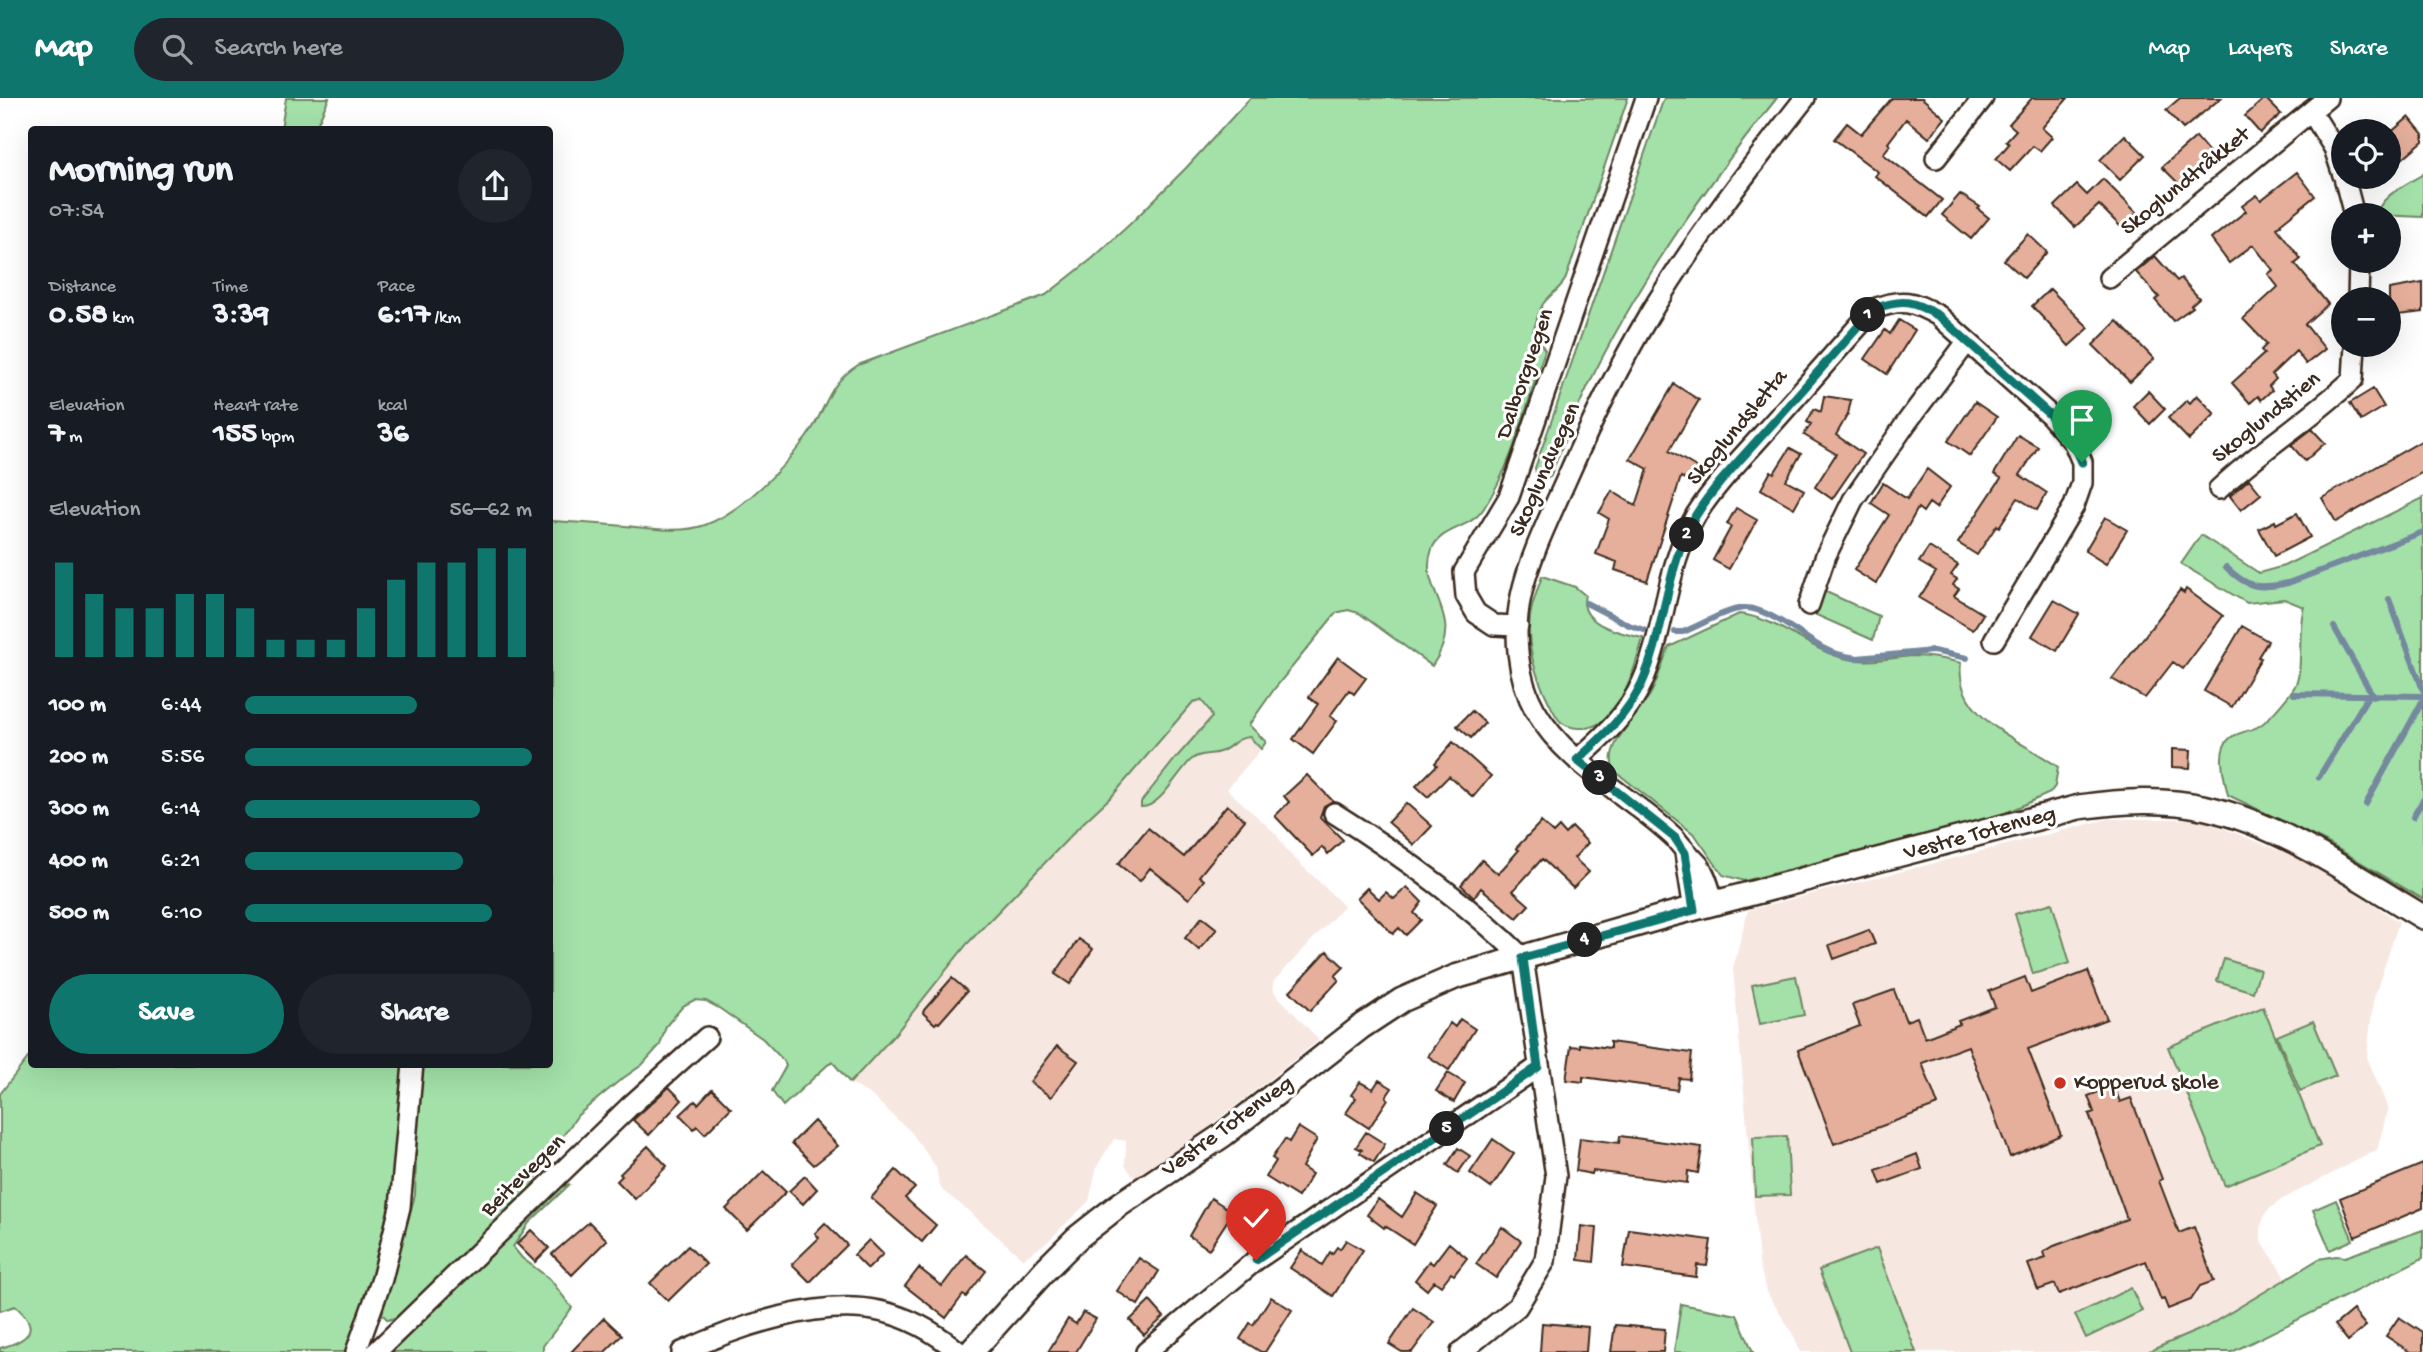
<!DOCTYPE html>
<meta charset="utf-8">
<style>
body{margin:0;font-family:"Gochi Hand",sans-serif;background:#20242c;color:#f1f3f6;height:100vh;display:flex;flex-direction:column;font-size:26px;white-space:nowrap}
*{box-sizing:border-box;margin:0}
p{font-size:23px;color:#9ea1a6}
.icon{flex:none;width:38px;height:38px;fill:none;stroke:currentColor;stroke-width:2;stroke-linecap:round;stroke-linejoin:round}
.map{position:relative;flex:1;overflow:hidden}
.details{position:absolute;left:28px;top:28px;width:525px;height:942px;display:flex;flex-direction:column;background:#171b24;border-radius:7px;box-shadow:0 7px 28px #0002}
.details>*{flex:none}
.tools{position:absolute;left:2331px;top:21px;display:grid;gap:14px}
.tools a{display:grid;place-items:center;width:70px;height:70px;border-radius:50%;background:#171b24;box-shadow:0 7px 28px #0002;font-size:35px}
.pin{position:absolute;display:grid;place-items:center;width:60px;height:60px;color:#fff;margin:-72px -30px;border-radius:50% 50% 50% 0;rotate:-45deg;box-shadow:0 0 7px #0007}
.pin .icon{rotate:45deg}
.km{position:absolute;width:35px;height:35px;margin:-18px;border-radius:50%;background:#222;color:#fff;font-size:19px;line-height:35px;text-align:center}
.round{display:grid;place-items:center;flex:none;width:74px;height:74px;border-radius:37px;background:#20242c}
.head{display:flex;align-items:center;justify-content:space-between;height:119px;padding:0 21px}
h1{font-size:38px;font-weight:700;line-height:52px}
.metrics{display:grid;grid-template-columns:repeat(3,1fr);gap:10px;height:119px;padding:7px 21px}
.metrics div{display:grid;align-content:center}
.metrics b{font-size:30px;font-weight:700}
.metrics small{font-size:19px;font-weight:400}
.metrics p{font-size:19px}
.chart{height:196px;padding:14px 21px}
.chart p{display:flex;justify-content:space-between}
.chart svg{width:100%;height:126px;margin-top:7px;stroke:#0f766e;stroke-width:6}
.action{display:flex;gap:14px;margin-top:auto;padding:14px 21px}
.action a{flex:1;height:80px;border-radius:42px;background:#0f766e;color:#fff;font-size:28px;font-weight:700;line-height:80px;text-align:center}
.action a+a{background:#20242c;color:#f1f3f6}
ul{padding:0 21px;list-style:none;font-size:23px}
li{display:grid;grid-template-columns:112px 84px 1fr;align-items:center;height:52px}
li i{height:18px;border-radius:9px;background:#0f766e}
header{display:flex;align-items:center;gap:42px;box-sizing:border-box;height:98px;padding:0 35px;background:#0f766e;color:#fff}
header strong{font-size:33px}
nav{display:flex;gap:38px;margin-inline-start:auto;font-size:24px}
.search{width:490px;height:63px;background:#20242c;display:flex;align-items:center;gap:18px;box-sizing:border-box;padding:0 24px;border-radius:38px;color:#9ea1a6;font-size:26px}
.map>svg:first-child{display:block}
.built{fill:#f7e7e1}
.green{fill:#a3e1a9;stroke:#6f8664;stroke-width:2}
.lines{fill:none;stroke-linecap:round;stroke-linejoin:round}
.stream{stroke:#74889e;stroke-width:6}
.building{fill:#e5af9b;stroke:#3b2a1e;stroke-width:2}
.minor-casing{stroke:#3b2a1e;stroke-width:24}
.tertiary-casing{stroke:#3b2a1e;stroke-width:28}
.minor{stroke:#fff;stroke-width:19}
.tertiary{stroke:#fff;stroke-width:23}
.route-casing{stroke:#fff;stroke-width:14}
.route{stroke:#0f766e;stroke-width:9}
.poi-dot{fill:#c8321e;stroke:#fff;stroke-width:2.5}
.labels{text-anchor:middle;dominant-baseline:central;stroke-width:6;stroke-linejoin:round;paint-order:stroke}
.street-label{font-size:23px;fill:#3b2a1e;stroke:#fff}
.poi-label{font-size:23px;fill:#3b2a1e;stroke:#fff;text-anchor:start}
</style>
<header>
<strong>Map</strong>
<div class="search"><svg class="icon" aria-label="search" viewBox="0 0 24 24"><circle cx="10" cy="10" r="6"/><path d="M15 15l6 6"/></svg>Search here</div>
<nav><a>Map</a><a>Layers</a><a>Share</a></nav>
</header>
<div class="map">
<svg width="2423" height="1254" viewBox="0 0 2423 1254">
<rect width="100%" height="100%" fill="#fff"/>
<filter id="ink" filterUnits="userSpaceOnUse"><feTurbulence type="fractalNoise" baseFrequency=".0143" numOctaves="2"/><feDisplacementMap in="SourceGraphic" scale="14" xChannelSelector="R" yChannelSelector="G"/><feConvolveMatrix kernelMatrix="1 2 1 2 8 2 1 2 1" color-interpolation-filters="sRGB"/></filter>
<g filter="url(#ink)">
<path class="built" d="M1200,602L1212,619L1175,661L1141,704V709L1200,656H1212L1224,652L1239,639H1250L1261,651L1227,691L1276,736L1288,754L1344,808L1273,884L1274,894L1319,942L1200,1036L1135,1081L1125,1067L1126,1043L1114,1041L1097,1068L1089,1103L1047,1144L1023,1161L964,1109L943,1093L939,1086L936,1069L912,1035L871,997L850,985L896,935L967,846L1084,724L1113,697L1193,604Z
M2108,721H2200L2313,766L2399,824L2373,903L2367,959L2388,1011L2377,1052L2281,1102L2266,1114L2261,1127V1143L2286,1179L2206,1229L2148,1254H1800L1795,1240L1766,1193L1759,1164L1733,871L1748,812Z"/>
<path class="green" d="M286,0H329L315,31H281Z
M1250,0H1628L1566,180C1561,191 1550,196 1543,206C1538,215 1536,225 1533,234L1545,252C1527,305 1514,366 1482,413C1470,430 1440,430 1432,451C1416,495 1469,515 1432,568L1359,515L1348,512L1336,515L1275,590L1249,627L1266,644L1261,651L1250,639C1234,640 1234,648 1222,653C1211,658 1200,654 1191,662C1177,675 1160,710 1141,709V704L1175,661L1212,619L1209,612L1201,602L1193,604L1113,697L1084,724L967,846L896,935L850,985L832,963L783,1008L772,993L786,968L783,962L763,941L719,910L706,903L694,902L683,908L666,928L660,947L642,967L619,983L578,1017L550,1056L530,1090L499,1123L397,1219L388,1222L382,1216L415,1097L417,1028L422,966H550V423C575,424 600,426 625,428C650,430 680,436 705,427C743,413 782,371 806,340C828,311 824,289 858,267L1046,197L1093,160L1129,127L1186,70Z
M1664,0H1777C1704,90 1637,186 1587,290C1573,319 1562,350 1550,379L1543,382L1537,379L1535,370Z
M2423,76V119L2377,117C2379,98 2408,86 2423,76Z
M2423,400V801L2326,744L2228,697C2225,682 2215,652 2230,640C2239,634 2250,633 2259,628C2267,624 2290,597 2295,588C2304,573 2297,530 2304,509L2284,501L2247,505L2181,466L2201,437L2259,475L2284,468Z
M1542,478L1575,489L1585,497C1577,527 1622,535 1643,540C1635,570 1619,633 1579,630C1572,630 1563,627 1559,622C1554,616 1550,606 1546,598C1535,576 1526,546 1530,520C1531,506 1538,492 1542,478Z
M1824,493L1879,518L1873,542L1814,516Z
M1739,516C1778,520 1806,550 1843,560C1866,566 1889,560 1913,558C1929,558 1945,561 1961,565C1954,621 2023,642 2058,669L2055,688L2050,695L2001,717L1744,783L1723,777L1695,737L1616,674C1598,652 1640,615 1651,595C1659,580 1662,564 1669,549Z
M2052,805L2070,865L2033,876L2015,816Z
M2224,861L2260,872L2253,894L2217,883Z
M1796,878L1804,917L1760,926L1752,887Z
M2263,909L2320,1048L2225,1088L2168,949Z
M2313,923L2336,978L2300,993L2277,938Z
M31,956L32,966H406L391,1115L367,1204L345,1254H0V1250C27,1243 43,1231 15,1208L0,1213V996Z
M1787,1038L1790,1097L1755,1098L1753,1039Z
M570,1086L529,1125L513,1149L522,1160L550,1181L572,1210L543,1248V1254H388L535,1111L562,1089Z
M2336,1102L2353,1142L2330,1152L2313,1112Z
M2423,1132V1160L2232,1254H2147L2206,1229L2319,1161L2336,1158L2345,1159Z
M1877,1150L1916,1254H1850L1819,1172Z
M2131,1190L2142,1213L2086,1240L2075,1217Z
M1681,1206L1737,1217L1753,1254H1674Z"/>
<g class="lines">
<path class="stream" d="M2226,469C2249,491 2258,491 2288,485L2423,434
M2389,501L2423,592
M1586,505L1629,527L1644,532
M2334,529L2373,598
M1675,534H1683C1702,527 1724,512 1744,510C1767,509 1801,538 1821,549C1833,556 1845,558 1857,560L1933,553L1967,560
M2294,596L2423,598
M2319,679L2368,598
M2366,706L2423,602
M2413,719L2423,702"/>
</g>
<path class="building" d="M1892,0H1922L1945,20L1929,40L1906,21L1888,45L1890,47L1883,56L1942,102L1928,119L1875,78L1878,74L1834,41L1847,25L1861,36Z
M2032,0H2068L2042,30L2052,39L2040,53L2033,48L2010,73L1996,61L2009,46L2006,43L2016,32L2009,26Z
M2180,0H2221L2183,31L2166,12Z
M2265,0L2281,16L2260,35L2245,18Z
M2409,19L2423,36V43L2389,72V36Z
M2125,37L2145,57L2120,82L2100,62Z
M2196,39L2213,59L2180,87L2162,69Z
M2297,74L2315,98L2280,126L2281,127L2277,130L2301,161L2295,166L2328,206L2305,226L2325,251L2306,266L2296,253L2272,276L2276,281L2269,288L2272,292L2261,302L2258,298L2250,305L2232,285L2264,256L2261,252L2267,246L2243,221L2278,189L2268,176L2273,172L2253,147L2229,165L2211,141L2246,113L2242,108L2257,97L2261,102Z
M2103,81L2137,115L2122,130L2099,107L2075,129L2055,108L2077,87L2087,97Z
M1960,96L1980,109L1978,111L1989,120L1971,141L1942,117Z
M2028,136L2047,154L2024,180L2004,162Z
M2155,158L2177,183L2181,180L2199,200L2191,207L2193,209L2173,223L2155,202L2159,199L2136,174Z
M2423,185V214L2389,218V191Z
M2050,191L2089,230L2069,248L2032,208Z
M1899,222L1915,232L1887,276L1865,261L1885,232L1890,236Z
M2117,223L2154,261L2130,284L2093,247Z
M1674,286L1699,302L1669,353L1703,373L1695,387L1681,379L1647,483L1615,472L1617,464L1596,456L1609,421L1599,415L1612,393L1636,408L1648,371L1630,361Z
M2373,291L2384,309L2361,323L2350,305Z
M2148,293L2165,311L2150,326L2133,308Z
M2197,297L2215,316L2189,342L2168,320L2187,302L2190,305Z
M1824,298L1851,302L1848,316L1836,337L1863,356L1832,401L1815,389L1836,356L1804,337L1811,326L1807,324L1814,311L1821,314Z
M1975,304L1997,319L1970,358L1948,343Z
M2312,331L2325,345L2305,363L2291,347Z
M2018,337L2038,349L2020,377L2047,395L2037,412L2018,400L1999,429L1997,427L1977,457L1958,445L2001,380L1994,376Z
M2423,342V374L2336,424L2322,400Z
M1790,350L1801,356L1786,382L1804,392L1794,410L1761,391L1771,373L1774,375Z
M1927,371L1950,389L1936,410L1929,405L1923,414L1918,410L1876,486L1854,472L1889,417L1871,405L1883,385L1907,401Z
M2249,381L2261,396L2241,412L2230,398Z
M1736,410L1757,422L1729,471L1713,462L1731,429L1727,426Z
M2297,415L2310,439L2274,458L2259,431L2275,423L2276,426Z
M2105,419L2127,432L2106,466L2085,453Z
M1929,449L1958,467L1951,477L1957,481L1953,487L1959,491L1954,498L1983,516L1973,532L1919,500L1936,474L1919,464Z
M2186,491L2223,518L2183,571L2173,564L2145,600L2112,581L2180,492L2184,495Z
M2054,502L2079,516L2057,553L2032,538Z
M2242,528L2268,543L2258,559L2261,560L2232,609L2204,593Z
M1338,559L1366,580L1354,596L1349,592L1330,618L1337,623L1313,656L1293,641L1318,606L1309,599Z
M1472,613L1485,625L1471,640L1457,628Z
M1453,644L1491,678L1473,699L1449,678L1428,699L1416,688L1437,667L1435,665Z
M2172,651L2191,652L2190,670L2172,669Z
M1307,677L1333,703L1324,708L1320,719L1343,742L1328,756L1322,749L1313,758L1275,718L1289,704L1284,698Z
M1406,705L1432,728L1414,747L1388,724Z
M1227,707L1245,722L1199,778L1204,782L1189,801L1150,770L1140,783L1118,766L1148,730L1184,759Z
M1541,724L1553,735L1559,729L1565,736L1572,729L1588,745L1574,760L1589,774L1573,790L1542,761L1513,793L1529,807L1517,820L1481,790L1474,799L1461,787L1482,762L1498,776L1519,752L1516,750Z
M1407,789L1422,804L1414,815L1421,822L1406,837L1399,830L1393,836L1357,800L1367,790L1379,801L1386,794L1394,801Z
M1202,819L1217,831L1199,852L1185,840Z
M1869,832L1875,846L1834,861L1829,847Z
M1079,841L1093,851L1070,886L1055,876Z
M1327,853L1344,869L1335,878L1339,882L1310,913L1290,893Z
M2088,873L2107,921L2028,951L2061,1037L2010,1059L1968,948L1922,965L1938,1007L1834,1046L1798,952L1860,928L1852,907L1894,892L1906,923L1917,919L1925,940L1960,926L1958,923L1995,909L1989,893L2025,879L2031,895Z
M952,880L967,893L939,925L937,924L935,926L923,915L924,912Z
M1460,921L1475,931L1449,972L1428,958L1450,925L1455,929Z
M1610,944L1692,955L1689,981L1679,980L1677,992L1583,979V984L1566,982L1571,948L1580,949V946L1610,950Z
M1057,948L1078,963L1051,999L1030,984Z
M1448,975L1465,985L1454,1004L1436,993Z
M1379,982L1392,990L1386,999L1388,1001L1369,1030L1346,1015L1356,1000L1351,997L1360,984L1373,991Z
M2114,988L2120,1004L2131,1000L2162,1081L2159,1083L2179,1135L2194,1129L2214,1183L2200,1188L2191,1202L2168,1211L2164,1201L2161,1202L2146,1163L2059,1196L2055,1186L2038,1192L2028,1166L2046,1160L2044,1154L2054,1148L2127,1121L2089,1016L2094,1014L2088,998Z
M669,989L682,1002L649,1037L633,1022Z
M712,991L731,1010L705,1036L697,1028L694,1031L680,1017L695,1003L698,1006Z
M814,1023L838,1048L814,1067L792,1045Z
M1298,1029L1317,1041L1302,1069L1312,1076L1298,1099L1266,1079L1276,1063L1272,1060L1285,1041L1289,1044Z
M1366,1034L1385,1046L1374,1064L1360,1055L1362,1052L1356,1049Z
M1620,1038L1702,1049L1698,1075L1688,1073L1687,1085L1593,1073L1592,1076L1576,1073L1580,1040L1619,1045Z
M1493,1041L1514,1056L1491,1090L1470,1075Z
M648,1048L667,1068L635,1101L617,1083L622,1078L620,1076Z
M1458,1050L1470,1058L1458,1075L1447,1067Z
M1917,1056L1922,1071L1881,1086L1876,1072Z
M2423,1066V1110L2355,1139L2340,1100Z
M896,1072L915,1090L905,1100L936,1127L922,1144L871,1100Z
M764,1073L786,1094L747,1132L726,1111Z
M805,1078L817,1091L803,1106L789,1093Z
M1417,1095L1437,1108L1413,1146L1385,1128L1384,1130L1367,1117L1378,1101L1402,1119Z
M1211,1100L1233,1114L1209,1151L1189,1138Z
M589,1124L607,1142L572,1177L552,1156Z
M825,1125L847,1147L810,1184L792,1166L819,1140L815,1135Z
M1581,1128L1597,1130L1594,1164L1578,1162Z
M1502,1129L1521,1143L1496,1180L1476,1166Z
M1629,1131L1711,1142L1707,1168L1697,1167L1696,1179L1623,1169Z
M531,1132L549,1150L535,1164L517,1146Z
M869,1142L883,1156L868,1171L854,1157Z
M1346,1142L1363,1152L1333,1198L1290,1170L1302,1152L1322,1167L1330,1154L1332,1156L1337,1149L1340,1151Z
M1449,1145L1467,1160L1454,1177L1451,1175L1441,1188L1434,1183L1427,1192L1415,1182L1429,1163L1433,1166Z
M688,1148L706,1166L668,1203L650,1185Z
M966,1157L986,1173L966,1199L963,1197L946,1220L905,1188L919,1170L942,1188Z
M1139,1160L1159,1173L1138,1207L1117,1193Z
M1271,1199L1292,1212L1265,1254H1261L1240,1241L1250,1225L1253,1227Z
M1150,1203L1164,1219L1144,1237L1130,1222Z
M1413,1210L1434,1224L1412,1254H1402L1389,1246Z
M2353,1212L2366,1228L2348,1243L2335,1227Z
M1083,1214L1096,1221L1076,1254H1048L1068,1221L1076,1226Z
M2399,1219L2423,1235V1254H2410L2386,1238Z
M604,1220L622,1237L605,1254H571Z
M1542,1225L1588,1229L1586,1254H1540Z
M1615,1227L1665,1231L1663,1254H1611Z"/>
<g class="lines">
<g class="minor-casing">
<path id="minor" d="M2311,13L2334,50L2343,77
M1936,60L1983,0
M2344,79L2354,117
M2109,180L2327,0
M2358,201L2359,163
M2219,391C2261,351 2311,321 2353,281L2355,247
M1809,507L1826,457L1853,402L1907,324L1967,244
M1518,528L1494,527L1476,515L1466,498L1464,474L1509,399L1646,0
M1577,662C1603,639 1628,616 1642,585C1666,531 1665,469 1696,417C1715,387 1741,361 1764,335C1801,294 1837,252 1874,211C1902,200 1913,203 1939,218L2050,317L2074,345L2082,364V385L2074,408L1994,542
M1334,715C1401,757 1467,805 1523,860L1556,1078L1545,1163L1517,1209L1461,1254
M1685,755L1694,812
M1714,806C1710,793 1707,778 1699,767C1691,758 1682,750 1675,740C1630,697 1567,668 1535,612C1517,580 1513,534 1521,498C1529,460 1551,416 1567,380C1591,325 1617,271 1648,219C1694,142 1749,71 1805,0
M356,1254L382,1181L400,1109L413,966
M376,1254L629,1009L707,939
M682,1254C736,1229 819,1200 879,1213C909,1219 935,1234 959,1254
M1146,1254L1256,1162L1538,969"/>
</g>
<g class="tertiary-casing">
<path id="tertiary" d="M971,1254L1046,1171L1077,1140L1119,1107L1223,1037L1361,929L1402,902L1455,879L1669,817L2079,709C2122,703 2164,700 2207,710C2285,728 2355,779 2423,819"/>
</g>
<use href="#minor" class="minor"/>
<use href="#tertiary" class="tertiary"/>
</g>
</g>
<g class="lines" filter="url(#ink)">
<g class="route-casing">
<path id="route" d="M1256,1162L1538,969L1523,860L1694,812L1685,755L1675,740L1577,662C1603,639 1628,616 1642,585C1666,531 1665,469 1696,417C1715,387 1741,361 1764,335C1801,294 1837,252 1874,211C1903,200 1913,203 1939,218L2050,317L2074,345L2082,364"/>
</g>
<use href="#route" class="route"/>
</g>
<circle class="poi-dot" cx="2060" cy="985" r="7"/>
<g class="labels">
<g class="street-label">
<text transform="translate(2186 84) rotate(-39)">Skoglundtråkket</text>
<text transform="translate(1526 276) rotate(-71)">Dalborgvegen</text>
<text transform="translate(2267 320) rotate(-39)">Skoglundstien</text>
<text transform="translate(1738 330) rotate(-50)">Skoglundsletta</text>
<text transform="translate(1546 372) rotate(-66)">Skoglundvegen</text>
<text transform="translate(1980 736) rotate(-15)">Vestre Totenveg</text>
<text transform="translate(1228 1029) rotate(-36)">Vestre Totenveg</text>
<text transform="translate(524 1078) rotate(-44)">Beitevegen</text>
</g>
<g class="poi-label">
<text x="2074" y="985">Kopperud skole</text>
</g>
</g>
</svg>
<div class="tools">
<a><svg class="icon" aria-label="locate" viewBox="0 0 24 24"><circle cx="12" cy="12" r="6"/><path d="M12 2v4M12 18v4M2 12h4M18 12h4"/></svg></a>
<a>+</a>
<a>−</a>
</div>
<div class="pin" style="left:2082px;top:364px;background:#1e9e55"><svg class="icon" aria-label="arrive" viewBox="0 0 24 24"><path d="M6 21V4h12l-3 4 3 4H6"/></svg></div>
<div class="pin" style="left:1256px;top:1162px;background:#d93025"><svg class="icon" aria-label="check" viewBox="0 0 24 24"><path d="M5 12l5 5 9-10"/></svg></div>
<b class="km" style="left:1868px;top:217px">1</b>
<b class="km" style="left:1687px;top:437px">2</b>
<b class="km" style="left:1600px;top:680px">3</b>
<b class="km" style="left:1585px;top:842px">4</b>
<b class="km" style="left:1447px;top:1031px">5</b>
<section class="details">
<div class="head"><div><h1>Morning run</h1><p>07:54</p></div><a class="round"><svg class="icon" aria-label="share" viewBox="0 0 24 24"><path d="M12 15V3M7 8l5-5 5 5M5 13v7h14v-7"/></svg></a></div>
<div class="metrics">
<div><p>Distance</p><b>0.58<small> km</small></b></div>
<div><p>Time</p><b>3:39</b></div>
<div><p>Pace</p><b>6:17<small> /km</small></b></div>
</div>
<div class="metrics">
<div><p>Elevation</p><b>7<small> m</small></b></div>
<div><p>Heart rate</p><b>155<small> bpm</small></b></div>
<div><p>kcal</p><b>36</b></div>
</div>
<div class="chart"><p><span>Elevation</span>56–62 m</p>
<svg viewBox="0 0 160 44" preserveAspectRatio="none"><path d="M5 44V11M15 44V22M25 44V27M35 44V27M45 44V22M55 44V22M65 44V27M75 44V38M85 44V38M95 44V38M105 44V27M115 44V17M125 44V11M135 44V11M145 44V6M155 44V6"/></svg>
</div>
<ul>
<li><b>100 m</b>6:44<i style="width:60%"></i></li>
<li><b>200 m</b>5:56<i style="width:100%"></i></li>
<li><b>300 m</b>6:14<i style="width:82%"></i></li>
<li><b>400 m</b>6:21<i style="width:76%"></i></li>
<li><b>500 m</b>6:10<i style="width:86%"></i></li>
</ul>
<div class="action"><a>Save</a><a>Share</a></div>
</section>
</div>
